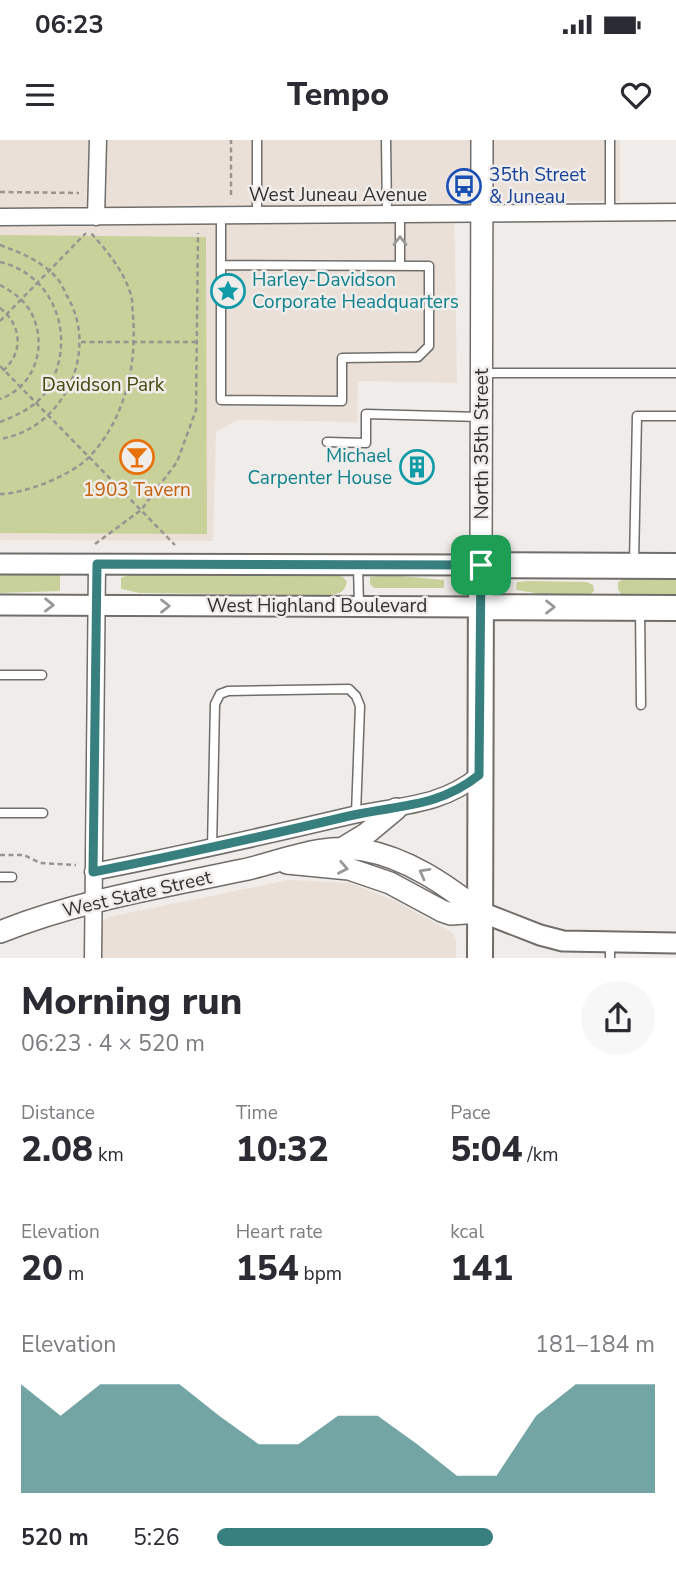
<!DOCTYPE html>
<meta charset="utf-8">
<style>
body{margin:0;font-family:"Nunito Sans",sans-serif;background:#f7f7f7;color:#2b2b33;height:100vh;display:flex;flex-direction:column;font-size:26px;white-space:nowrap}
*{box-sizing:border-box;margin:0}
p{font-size:23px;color:#7c7c81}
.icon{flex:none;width:38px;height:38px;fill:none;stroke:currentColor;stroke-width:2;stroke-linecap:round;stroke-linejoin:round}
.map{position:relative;height:818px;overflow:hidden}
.sheet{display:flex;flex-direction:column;background:#fff;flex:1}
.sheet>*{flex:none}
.pin{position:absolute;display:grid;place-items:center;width:60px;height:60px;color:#fff;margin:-30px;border-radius:14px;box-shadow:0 4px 10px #0006}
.round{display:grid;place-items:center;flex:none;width:74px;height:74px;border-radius:37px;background:#f7f7f7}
.overview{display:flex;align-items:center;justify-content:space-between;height:119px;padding:0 21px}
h1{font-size:38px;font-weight:800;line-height:52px}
.metrics{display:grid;grid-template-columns:repeat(3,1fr);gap:10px;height:119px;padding:7px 21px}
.metrics div{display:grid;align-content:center}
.metrics b{font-size:35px;font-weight:800}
.metrics small{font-size:19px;font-weight:400}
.metrics p{font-size:19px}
.chart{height:196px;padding:14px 21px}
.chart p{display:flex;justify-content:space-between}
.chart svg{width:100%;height:126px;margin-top:7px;fill:#38807f;opacity:.7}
ul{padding:0 21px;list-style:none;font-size:23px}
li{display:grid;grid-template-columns:112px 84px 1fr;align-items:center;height:52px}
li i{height:18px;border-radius:9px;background:#38807f}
.status{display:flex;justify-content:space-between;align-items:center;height:49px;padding:0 35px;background:#fff;direction:ltr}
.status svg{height:19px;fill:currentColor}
header{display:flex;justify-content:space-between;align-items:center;height:91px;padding:0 21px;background:#fff;font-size:32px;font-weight:800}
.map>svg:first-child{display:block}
.built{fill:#ebe0d8}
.green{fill:#c7d199}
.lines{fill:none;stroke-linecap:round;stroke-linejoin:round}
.service-casing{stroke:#706d6a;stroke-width:11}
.minor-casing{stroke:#706d6a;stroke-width:19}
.tertiary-casing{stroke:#706d6a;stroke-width:23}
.secondary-casing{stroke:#706d6a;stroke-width:24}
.primary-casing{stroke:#706d6a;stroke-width:28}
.path{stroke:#979492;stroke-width:2.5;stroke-dasharray:5 3.5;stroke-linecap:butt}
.service{stroke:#fff;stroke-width:8}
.minor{stroke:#fff;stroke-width:16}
.tertiary{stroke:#fff;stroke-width:19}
.secondary{stroke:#fff;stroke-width:21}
.primary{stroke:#fff;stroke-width:24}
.oneway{stroke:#999898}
.route-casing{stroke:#fff;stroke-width:14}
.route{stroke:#38807f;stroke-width:9}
.labels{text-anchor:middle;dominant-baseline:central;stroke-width:5;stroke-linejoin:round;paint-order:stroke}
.transit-label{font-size:19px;fill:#164399;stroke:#f0ece9;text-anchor:start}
.street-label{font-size:19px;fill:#333130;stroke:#f0ece9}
.culture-label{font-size:19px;fill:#0d838f;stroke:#f0ece9;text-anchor:start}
.park-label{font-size:19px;fill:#41480c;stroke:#f0ece9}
.food-label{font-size:19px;fill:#c56008;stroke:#f0ece9}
</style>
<div class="status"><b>06:23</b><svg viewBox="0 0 49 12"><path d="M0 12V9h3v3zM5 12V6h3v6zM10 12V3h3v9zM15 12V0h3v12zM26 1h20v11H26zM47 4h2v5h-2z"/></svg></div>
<header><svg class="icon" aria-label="menu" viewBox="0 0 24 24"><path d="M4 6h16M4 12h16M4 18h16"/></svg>Tempo<svg class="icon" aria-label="heart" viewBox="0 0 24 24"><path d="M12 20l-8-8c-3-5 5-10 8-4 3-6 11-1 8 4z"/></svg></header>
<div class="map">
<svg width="676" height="818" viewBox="0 0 676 818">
<rect width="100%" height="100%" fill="#f0ece9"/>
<path class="built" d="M0,0H620V61H454L457,243L358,241L357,282L238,280L216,292L213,401L0,400Z
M289,740L350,743L396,761L453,793L456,800V818H100L101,787L103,780L108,777Z"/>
<path class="green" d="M0,95L206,97L207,394L0,393Z
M0,432L60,434V451L0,453Z
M133,433L330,434L343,437L347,442C344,453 340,453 330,455L140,453L121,449V438Z
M388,435L444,440V448H374L370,444V437Z
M676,435V457H623L618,449V442L628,437Z
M529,441L587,442L593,445L594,451L588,456L541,454L516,450L517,442Z"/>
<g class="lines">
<g class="service-casing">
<path id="service" d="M257,0V76
M386,0L387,74
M610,72V0
M400,75V126
M221,76V260L342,261V218L418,217L429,206V126L221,125
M482,233H676
M327,302L366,303V274L481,277
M634,423L637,276H676
M358,425L359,466
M640,470L641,565
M0,535H42
M0,673H43
M212,708L215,564L220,554L228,551L349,549L356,556L360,566L356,674
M0,737H12
M610,803V818"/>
</g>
<g class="minor-casing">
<path id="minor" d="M0,77L676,72
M96,77L98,0
M93,732C179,715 264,696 349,676C396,665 439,668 479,635
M93,818L97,424"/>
</g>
<g class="tertiary-casing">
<path id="tertiary" d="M0,424L481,425
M0,465L481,467
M481,772L540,795L563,801L676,803"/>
</g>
<g class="secondary-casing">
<path id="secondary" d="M481,425L482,0
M343,708L366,694L396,669
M287,723L349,729L390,743L442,771L451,774L481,772
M0,792C77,761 162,747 243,730C284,721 320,703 363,710C408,718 446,745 481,772"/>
</g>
<g class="primary-casing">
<path id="primary" d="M481,467L676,468
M480,818L481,425L676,426"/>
</g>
<path class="path" d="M0,52L79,53
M231,55V0
M0,105C21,113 40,120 56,137C61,142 64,150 67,156C100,211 64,289 0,299
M0,122C59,136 78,205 45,253C34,268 17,275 0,282
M0,145C11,151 22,158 29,169C49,201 37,246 0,259
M0,168C23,186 24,215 0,233
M0,181L86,93
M81,202H196
M0,226L175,405
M0,354C25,354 75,334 91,315C125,278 137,225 133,176C132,170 133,162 131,155C124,131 107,111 91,93
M95,404L141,370L177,322L196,270L198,93
M0,715H24L40,723L76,725"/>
<use href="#service" class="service"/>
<use href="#minor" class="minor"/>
<use href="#tertiary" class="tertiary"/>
<use href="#secondary" class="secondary"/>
<use href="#primary" class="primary"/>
</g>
<defs><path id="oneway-chevron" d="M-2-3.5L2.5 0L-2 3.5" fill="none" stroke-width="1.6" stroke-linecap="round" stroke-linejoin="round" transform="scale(1.75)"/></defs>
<g class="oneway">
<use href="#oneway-chevron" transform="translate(400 101) rotate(-90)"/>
<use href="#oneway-chevron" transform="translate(49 465) rotate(1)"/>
<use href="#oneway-chevron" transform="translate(165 466)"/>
<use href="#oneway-chevron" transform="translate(550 467)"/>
<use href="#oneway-chevron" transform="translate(343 728) rotate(11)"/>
<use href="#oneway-chevron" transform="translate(424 733) rotate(-151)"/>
</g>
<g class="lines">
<g class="route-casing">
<path id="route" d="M97,424L481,425L479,635C438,668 396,665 349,676C264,696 179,715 93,732Z"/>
</g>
<use href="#route" class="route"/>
</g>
<defs>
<g id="bus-ring" transform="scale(1.75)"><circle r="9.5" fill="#f0ece9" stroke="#1a4fb4" stroke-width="1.5"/><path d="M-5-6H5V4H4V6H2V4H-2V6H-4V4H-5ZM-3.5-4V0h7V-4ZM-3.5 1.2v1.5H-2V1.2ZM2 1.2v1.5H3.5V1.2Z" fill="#1a4fb4"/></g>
<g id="sight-ring" transform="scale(1.75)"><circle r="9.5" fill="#f0ece9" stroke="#0f9aa8" stroke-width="1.5"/><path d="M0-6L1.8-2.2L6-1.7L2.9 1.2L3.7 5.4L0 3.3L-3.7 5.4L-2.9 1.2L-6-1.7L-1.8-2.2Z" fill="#0f9aa8"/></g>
<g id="bar-ring" transform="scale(1.75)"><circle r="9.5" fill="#f0ece9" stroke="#e8710a" stroke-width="1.5"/><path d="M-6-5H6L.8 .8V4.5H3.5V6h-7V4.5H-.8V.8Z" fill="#e8710a"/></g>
<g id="building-ring" transform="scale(1.75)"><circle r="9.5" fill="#f0ece9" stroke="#0f9aa8" stroke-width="1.5"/><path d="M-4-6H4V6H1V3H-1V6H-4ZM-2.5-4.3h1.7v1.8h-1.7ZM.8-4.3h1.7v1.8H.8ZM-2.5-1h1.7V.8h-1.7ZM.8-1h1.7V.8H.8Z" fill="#0f9aa8"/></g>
</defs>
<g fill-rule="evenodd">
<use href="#bus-ring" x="464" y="46"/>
<use href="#sight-ring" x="228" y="151"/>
<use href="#bar-ring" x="137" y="317"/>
<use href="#building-ring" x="417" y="327"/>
</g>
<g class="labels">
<g class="transit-label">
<text x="489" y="35">35th Street<tspan x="489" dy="22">&amp; Juneau</tspan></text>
</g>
<g class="street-label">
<text x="338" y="55">West Juneau Avenue</text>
<text transform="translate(482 304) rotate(-90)">North 35th Street</text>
<text x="317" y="466">West Highland Boulevard</text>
<text transform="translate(137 754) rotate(-13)">West State Street</text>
</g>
<g class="culture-label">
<text x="252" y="140">Harley-Davidson<tspan x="252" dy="22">Corporate Headquarters</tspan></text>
<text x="392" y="316" text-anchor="end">Michael<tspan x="392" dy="22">Carpenter House</tspan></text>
</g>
<g class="park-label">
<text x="103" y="245">Davidson Park</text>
</g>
<g class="food-label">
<text x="137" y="350">1903 Tavern</text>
</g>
</g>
</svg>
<div class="pin" style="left:481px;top:425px;background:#1e9e55"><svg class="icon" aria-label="arrive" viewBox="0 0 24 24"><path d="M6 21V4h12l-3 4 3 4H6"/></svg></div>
</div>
<section class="sheet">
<div class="overview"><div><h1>Morning run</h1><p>06:23 · 4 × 520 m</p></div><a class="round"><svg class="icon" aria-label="share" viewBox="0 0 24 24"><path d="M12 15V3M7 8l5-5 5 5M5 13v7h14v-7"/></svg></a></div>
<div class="metrics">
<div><p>Distance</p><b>2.08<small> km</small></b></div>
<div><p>Time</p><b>10:32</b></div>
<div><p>Pace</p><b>5:04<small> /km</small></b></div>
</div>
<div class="metrics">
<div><p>Elevation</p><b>20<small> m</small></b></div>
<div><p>Heart rate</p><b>154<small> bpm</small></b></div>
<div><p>kcal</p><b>141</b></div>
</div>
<div class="chart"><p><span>Elevation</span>181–184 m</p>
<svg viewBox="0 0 160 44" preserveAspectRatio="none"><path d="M0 44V6L10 17L20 6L30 6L40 6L50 17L60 27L70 27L80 17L90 17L100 27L110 38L120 38L130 17L140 6L150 6L160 6V44z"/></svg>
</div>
<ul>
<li><b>520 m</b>5:26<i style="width:63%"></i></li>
</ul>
</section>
